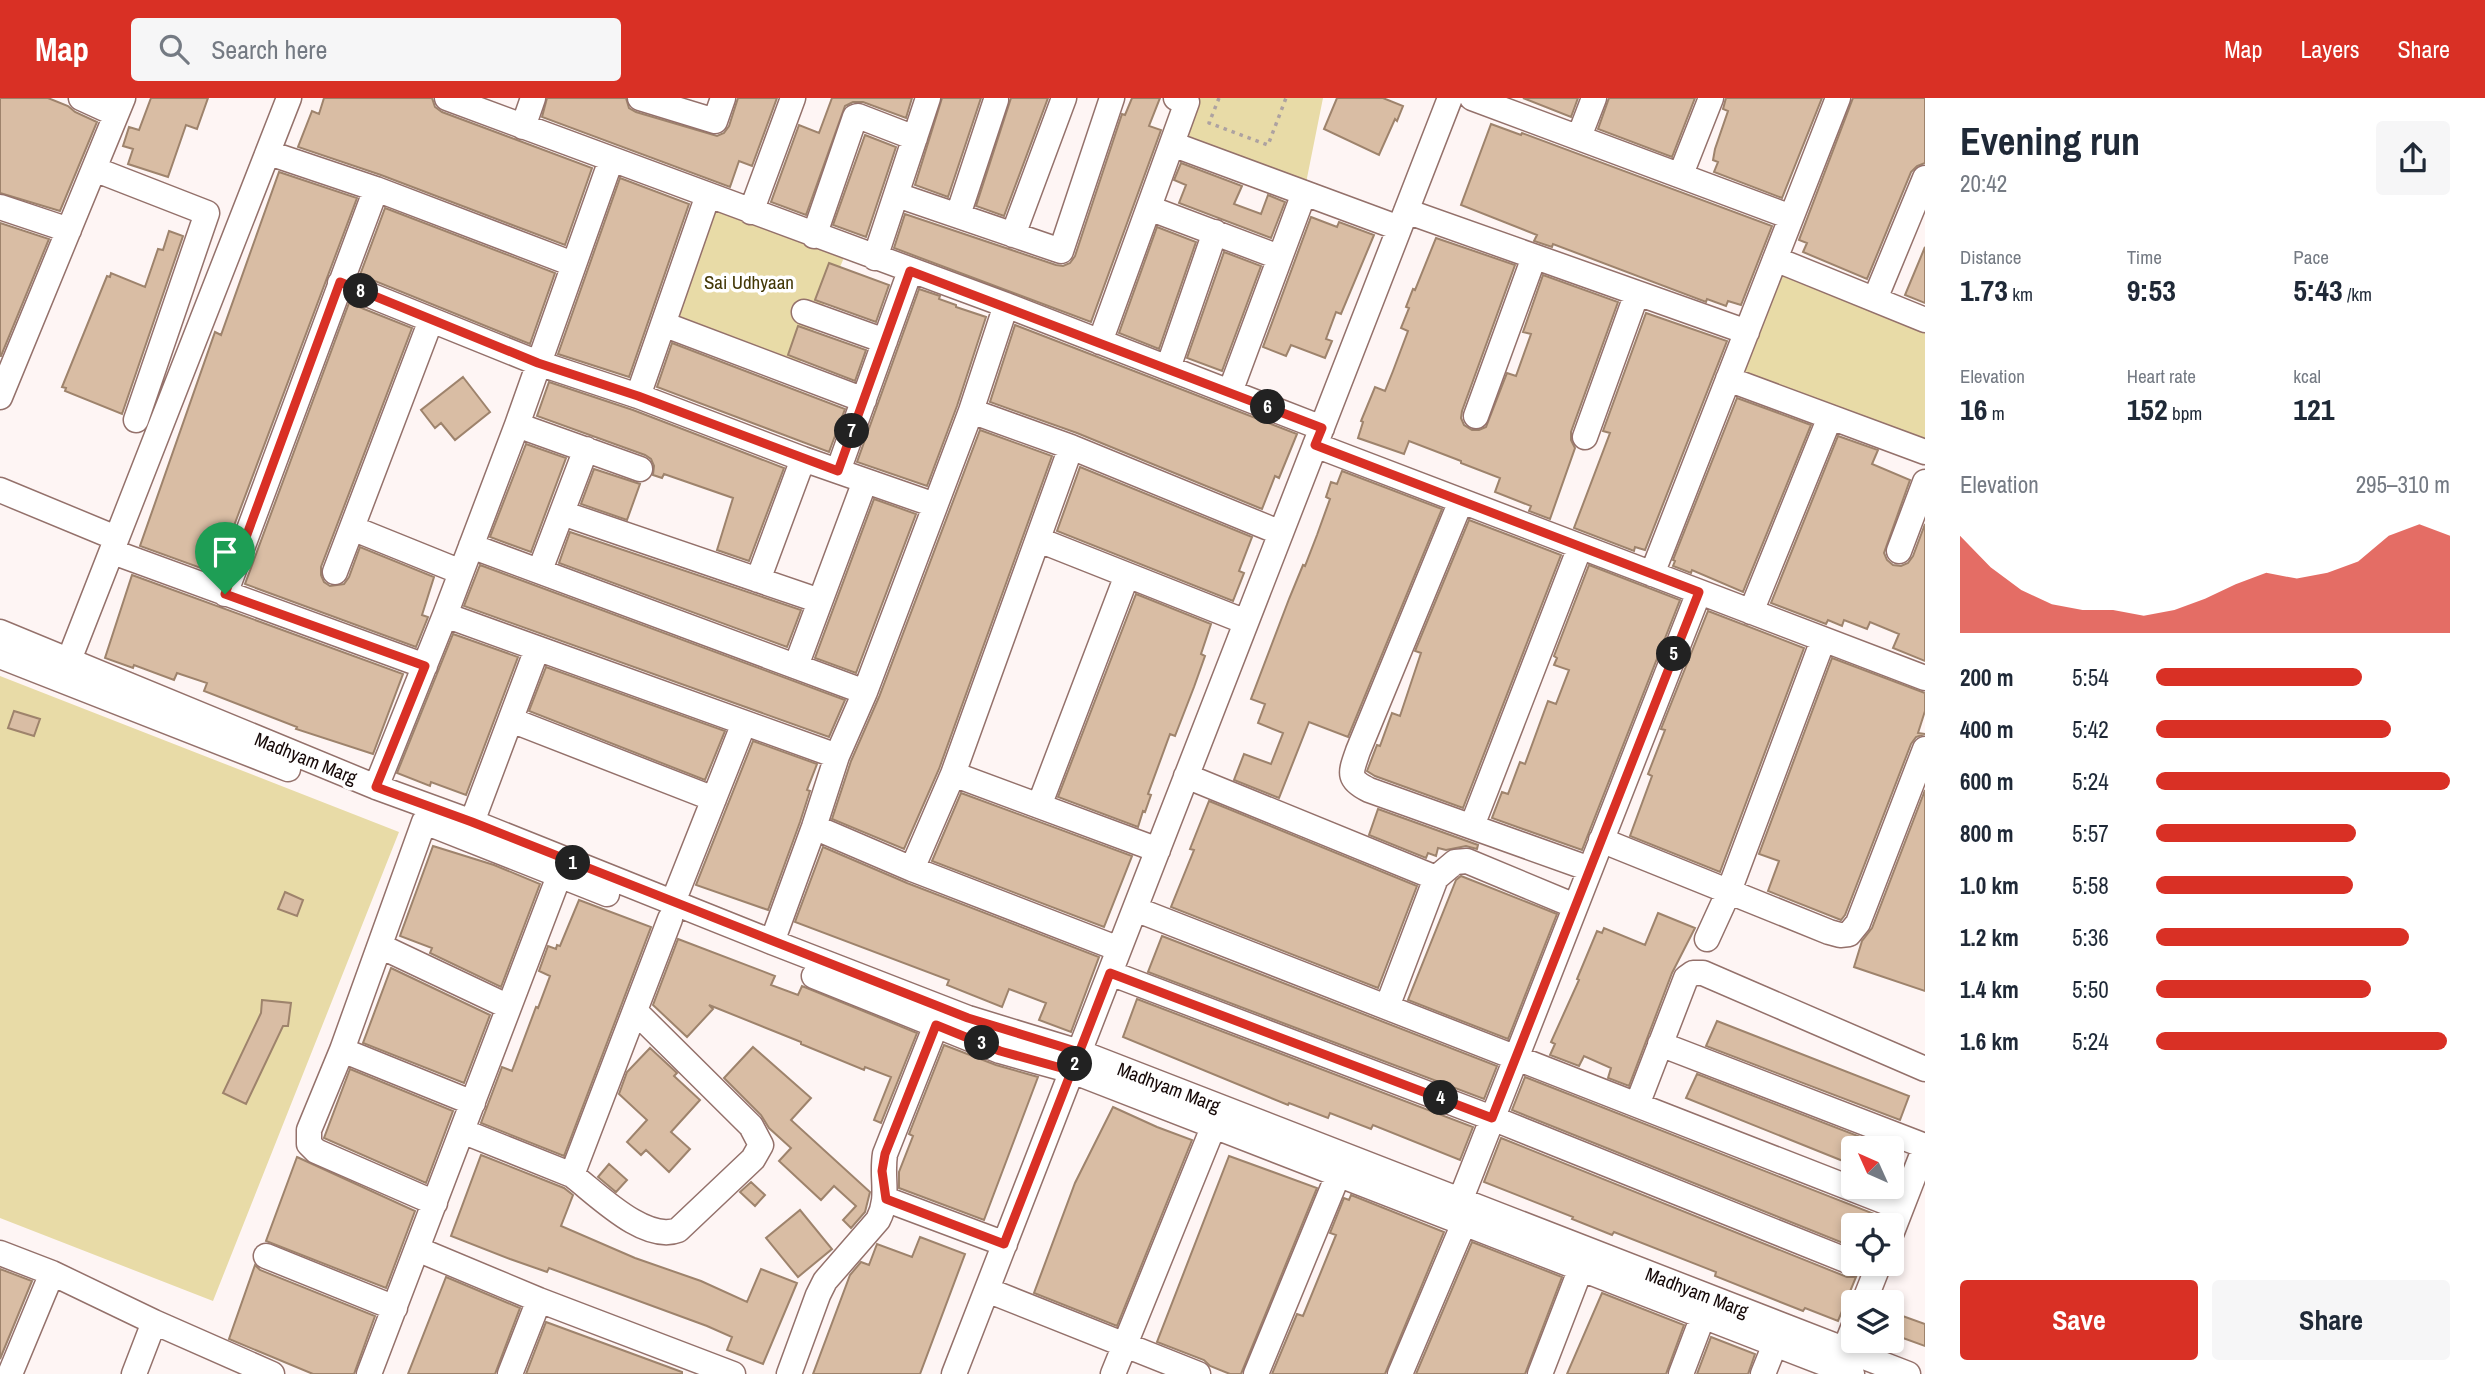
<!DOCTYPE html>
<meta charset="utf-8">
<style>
body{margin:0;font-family:"Archivo Narrow",sans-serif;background:#f6f6f7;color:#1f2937;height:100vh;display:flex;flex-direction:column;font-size:26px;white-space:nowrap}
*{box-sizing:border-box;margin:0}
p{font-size:23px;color:#747a83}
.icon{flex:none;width:38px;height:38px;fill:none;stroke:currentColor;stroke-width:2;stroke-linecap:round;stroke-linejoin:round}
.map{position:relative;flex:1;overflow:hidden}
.panel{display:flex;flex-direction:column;background:#fff;width:560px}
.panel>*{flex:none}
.needle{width:46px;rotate:315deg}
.tools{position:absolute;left:1841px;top:1038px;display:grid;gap:14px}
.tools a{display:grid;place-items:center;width:63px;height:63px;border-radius:7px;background:#fff;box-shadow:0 4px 10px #0003;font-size:35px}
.pin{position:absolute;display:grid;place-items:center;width:60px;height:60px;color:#fff;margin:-72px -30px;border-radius:50% 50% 50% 0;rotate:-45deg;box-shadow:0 0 7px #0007}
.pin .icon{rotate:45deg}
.km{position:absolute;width:35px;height:35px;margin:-18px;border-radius:50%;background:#222;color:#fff;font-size:19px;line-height:35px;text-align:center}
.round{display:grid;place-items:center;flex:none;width:74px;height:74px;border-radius:7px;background:#f6f6f7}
.head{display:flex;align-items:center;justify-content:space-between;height:119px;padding:0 35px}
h1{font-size:38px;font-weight:800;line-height:52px}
.figures{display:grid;grid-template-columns:repeat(3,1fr);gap:10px;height:119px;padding:7px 35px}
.figures div{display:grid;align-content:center}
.figures b{font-size:30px;font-weight:800}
.figures small{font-size:19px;font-weight:400}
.figures p{font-size:19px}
.chart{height:196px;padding:14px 35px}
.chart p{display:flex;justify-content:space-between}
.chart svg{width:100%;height:126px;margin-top:7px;fill:#d93025;opacity:.7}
.button{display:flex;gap:14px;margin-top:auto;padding:14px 35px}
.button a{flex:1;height:80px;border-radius:7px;background:#d93025;color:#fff;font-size:28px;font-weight:800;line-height:80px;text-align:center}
.button a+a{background:#f6f6f7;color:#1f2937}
ul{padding:0 35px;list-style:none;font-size:23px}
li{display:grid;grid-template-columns:112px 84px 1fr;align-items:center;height:52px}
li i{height:18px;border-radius:9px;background:#d93025}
header{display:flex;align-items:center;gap:42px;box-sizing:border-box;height:98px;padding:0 35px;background:#d93025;color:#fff}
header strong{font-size:33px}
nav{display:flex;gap:38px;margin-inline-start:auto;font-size:24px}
.search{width:490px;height:63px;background:#f6f6f7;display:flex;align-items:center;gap:18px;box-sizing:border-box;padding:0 24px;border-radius:7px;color:#747a83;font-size:26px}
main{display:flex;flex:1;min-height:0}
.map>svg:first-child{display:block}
.green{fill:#e8dba7}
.building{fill:#d9bda4;stroke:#9e836c;stroke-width:2}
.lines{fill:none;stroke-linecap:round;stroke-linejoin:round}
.minor-casing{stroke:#94716b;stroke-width:27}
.path{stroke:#ada2a1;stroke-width:3.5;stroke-dasharray:3.5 5;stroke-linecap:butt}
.minor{stroke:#fff;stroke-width:24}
.route-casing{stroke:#fff;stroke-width:14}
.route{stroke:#d93025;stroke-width:9}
.labels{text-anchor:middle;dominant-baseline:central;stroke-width:7;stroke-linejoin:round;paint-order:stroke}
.park-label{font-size:19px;fill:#433806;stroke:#fff}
.street-label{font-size:19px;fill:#160908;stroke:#fff}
</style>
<header>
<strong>Map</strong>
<div class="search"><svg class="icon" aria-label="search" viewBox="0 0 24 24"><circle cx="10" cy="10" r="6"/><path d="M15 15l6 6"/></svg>Search here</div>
<nav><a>Map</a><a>Layers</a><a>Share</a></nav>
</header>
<main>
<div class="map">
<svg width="1925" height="1276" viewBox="0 0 1925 1276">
<rect width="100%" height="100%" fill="#fef5f4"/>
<path class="green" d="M1176,0H1323L1304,95L1172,46Z
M708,97L848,150L796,274L664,222Z
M1775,161L1925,223V354L1728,281Z
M0,578L399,734L213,1203L0,1120Z"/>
<path class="building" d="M0,0H48L68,8L75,14L97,24L60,113L0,95Z
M151,0H208L197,31L186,27L168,79L128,66L133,51L123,48L129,29L139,32Z
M324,0H432L435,9L442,14L592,70L565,147L381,77L298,49L312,13L319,16Z
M547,0H626L629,10L636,14L717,38L724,35L729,28L738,0H777L752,68L739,63L730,89L542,19Z
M832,0H912L906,20L863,4H853L845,8L806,117L771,104L799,27L819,35Z
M942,0H981L948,99L915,87Z
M1011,0H1048L1004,118L976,108Z
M1132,0H1160L1149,28L1161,32L1091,224L894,150L905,116L1056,167L1063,168L1070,165L1075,158L1122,16L1125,17Z
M1337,0H1383L1403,8L1397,23L1395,21L1379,57L1324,31Z
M1523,0H1578L1571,19Z
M1609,0H1695L1672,59L1598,31Z
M1726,0H1822L1782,100L1714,74L1718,64L1713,62L1715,51L1728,13L1723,11Z
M1853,0H1925V65L1917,68L1911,74L1867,181L1803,154L1807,145L1799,142Z
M1491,26L1521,37L1522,35L1772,128L1741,207L1728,203L1726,208L1707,201L1706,204L1553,146L1552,149L1534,143L1537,137L1461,107Z
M865,37L896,49L866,139L833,127Z
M1181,65L1242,88L1234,106L1261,116L1268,97L1285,104L1271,140L1179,105L1186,87L1174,82Z
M279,74L357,100L226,449L218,447L209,473L140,448L215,234L221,237Z
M620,80L689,106L629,279L558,256Z
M385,110L555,175L530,246L360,177Z
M1311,119L1337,129L1339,124L1374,137L1341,216L1336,214L1326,241L1332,243L1325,260L1291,247L1286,258L1263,249Z
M0,125L49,141L1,258H0Z
M1157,129L1196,144L1159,251L1119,235Z
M169,133L183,138L122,316L65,293L66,290L62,289L107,178L110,179L111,175L145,189L158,151L163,152Z
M1436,140L1515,167L1462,313L1461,320L1464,327L1472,332H1479L1486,329L1507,275L1516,278L1531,236L1523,234L1543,177L1618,204L1571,334V342L1575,350L1550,421L1529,413L1531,408L1495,394L1500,380L1461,365V363L1409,343L1404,356L1358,340L1363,324L1361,323L1375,289L1385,293L1393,273L1408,233L1401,230L1409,210L1406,209L1413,191L1415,192Z
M1925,149V205L1905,197Z
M1224,154L1261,168L1222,273L1187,260Z
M829,165L889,187L876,224L815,202Z
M919,191L940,198L939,201L956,207V209L986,219L957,308L927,388L857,364Z
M349,205L412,230L321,469V477L324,484L330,488L344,486L349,479L360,449L434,479L422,517L428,519L416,549L245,486Z
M1646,215L1727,243L1645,452L1635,449L1634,453L1574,430L1610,335L1603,333Z
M1015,227L1297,336L1279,380L1275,378L1262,411L1077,335L990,304Z
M798,228L866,252L855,283L788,257Z
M672,245L845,311L829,354L657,289Z
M463,279L490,314L455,342L441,325L435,330L421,312Z
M549,284L633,312L784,370L749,463L717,452L733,400L664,376L662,380L653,377L654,368L651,361L645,357L537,318Z
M1737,300L1811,327L1743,494L1692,472L1691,475L1673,468L1675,463L1673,462Z
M980,332L1052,358L939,671L904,751L832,721L851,663L879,599Z
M1838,338L1878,352L1872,366L1910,382L1884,455L1887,462L1893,467L1901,468L1908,465L1913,458L1925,426V563L1893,550L1899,536L1870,524L1867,531L1844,522L1842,528L1828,522L1826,526L1771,505Z
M526,346L566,360L531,454L490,439Z
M1080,369L1252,439L1239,473L1244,475L1233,503L1057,433Z
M594,371L640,386L627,422L581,406Z
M1342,373L1442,411L1348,639L1309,624L1279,700L1234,682L1244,656L1271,666L1283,635L1258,625L1265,606L1251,601L1289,501L1303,467L1305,468L1317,437L1330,401L1326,399L1331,384L1337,386Z
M874,401L916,416L856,575L815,560Z
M1469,422L1561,457L1463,710L1375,678L1367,673L1377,647L1380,648L1392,615L1400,618L1421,555L1415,553Z
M570,434L801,512L787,549L559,465Z
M480,467L845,602L829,639L464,508Z
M1589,467L1680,502L1582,752L1492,720L1502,694L1508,696L1520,664L1525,666L1548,603L1556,606L1569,572L1554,567L1557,560L1554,558Z
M132,477L403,576L373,656L296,631L297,629L204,593L207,585L177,575L174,582L134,567L133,570L105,560Z
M1136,496L1211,526L1201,556L1205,558L1194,589L1175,638L1170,636L1148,696L1151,697L1145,714L1143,713L1138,729L1058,699Z
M1708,513L1804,550L1720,774L1630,738L1652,678L1648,676L1665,632L1661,631Z
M453,536L518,559L466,697L431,684L430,688L397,675Z
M1832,560L1925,595V613L1918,635L1925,636L1916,639L1911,646L1845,817L1841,822L1768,793L1779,763L1759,756Z
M546,569L725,633L705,682L529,613Z
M14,613L40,621L34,638L8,630Z
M753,643L817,666L807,692L810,693L800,724L768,812L696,787Z
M1925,692V893L1854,869L1862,843L1872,830Z
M961,695L1132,758L1104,829L932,763Z
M1209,703L1417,788L1378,890L1171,809L1194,752L1190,751Z
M1378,711L1478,747L1477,751L1466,748L1446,752L1438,750L1436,758L1428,755L1426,760L1369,737Z
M433,748L494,767L540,786L501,889L430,855L432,850L400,838Z
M823,749L907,785L1099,859L1071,934L1039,922L1046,905L1009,891L1002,909L947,887L949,882L795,824Z
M1461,778L1557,816L1508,941L1408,902L1456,782Z
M285,794L303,802L297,818L278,811Z
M579,802L651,829L564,1058L481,1025L502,969L512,973L536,909L538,910L550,878L539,873L548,848L556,851L557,847L560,848Z
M1658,815L1695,830L1672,875L1629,988L1608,980L1611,970L1584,958L1579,968L1550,957L1555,946L1551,944L1579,882L1577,881L1597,833L1602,835L1604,830L1645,847Z
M1162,838L1497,968L1484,1001L1148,874Z
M678,841L775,878L771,887L798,897L802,888L917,935L881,1025L874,1022L891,979L865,969L864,972L801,946V944L709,907L713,911L687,939L653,907Z
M391,870L490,917L464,985L363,945Z
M1137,901L1473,1029L1460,1062L1373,1027L1371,1031L1330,1015L1328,1020L1289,1005L1288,1007L1123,939Z
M262,902L291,905L288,928H283L246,1006L223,995L261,915Z
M1717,923L1909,998L1900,1022L1706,948Z
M944,947L996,967L1038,979L984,1122L899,1090V1074L913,1038L909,1036Z
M753,949L811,1000L791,1022L870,1094L865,1114L851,1130L843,1122L856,1108L834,1088L821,1102L779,1063L791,1050L769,1030L761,1017L724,980Z
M650,950L677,975L674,978L700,1002L671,1034L690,1051L669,1074L646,1052L641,1057L627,1044L647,1022L619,996L627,974Z
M350,971L453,1013L426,1085L324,1040Z
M1697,976L1889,1050H1853V1067L1838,1061L1686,1000Z
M1525,979L1882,1119L1879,1127H1853V1149L1512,1012Z
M1113,1009L1157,1029L1192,1042L1117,1228L1034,1195L1075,1085Z
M1501,1040L1847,1179H1856L1838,1223L1805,1210L1803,1213L1715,1178L1716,1174L1614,1134L1612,1137L1572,1121L1573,1119L1484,1084Z
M481,1057L564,1090L573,1097L561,1128L635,1160L701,1183L747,1204L761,1171L797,1185L763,1266L727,1252L732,1239L707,1228L549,1170L547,1174L510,1161L451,1138Z
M1229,1058L1317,1090L1241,1276H1230L1210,1268L1204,1262L1157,1244Z
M297,1059L415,1113L386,1190L266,1143Z
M609,1066L627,1082L616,1094L598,1079Z
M751,1084L765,1097L755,1108L740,1094Z
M1351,1097L1444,1134L1385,1276H1272L1297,1216L1303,1218L1336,1137L1330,1135L1344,1100L1349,1102Z
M800,1112L832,1151L798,1179L766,1140Z
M920,1139L965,1156L920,1276H813L850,1177L861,1164L869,1167L877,1146L912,1159Z
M1472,1144L1562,1179L1525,1276H1416Z
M255,1167L260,1172L375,1218L354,1276H313L229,1241Z
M0,1171L32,1183L0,1261Z
M446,1179L520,1210L495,1276H408Z
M1602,1195L1684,1227L1666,1276H1567Z
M1897,1216L1925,1226V1248L1892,1236Z
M546,1224L682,1274V1276H526Z
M1711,1239L1755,1256L1748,1276H1697Z"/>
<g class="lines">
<g class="minor-casing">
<path id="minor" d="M81,0L116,16
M447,0L1006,207L1322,330
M640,0L715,23L723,0
M1472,0L1791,119
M523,29L533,0
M1579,39L1594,0
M1172,46L1399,130
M269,55L376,91L573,166
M94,71L207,115L136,322
M1681,76L1711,0
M897,97L1061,153L1112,0
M0,109L69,132
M1149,110L1279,159
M1406,113L1747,234
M751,114L793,0
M958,117L996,2
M1013,137L1064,0
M814,138L855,19L858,18L915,40
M875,160L928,0
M1775,161L1925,222
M340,185L538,265L638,298L803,361L935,407
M1875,201L1925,80
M804,214L885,243
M663,226L864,302
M1100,244L1187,4L1176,0
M1168,270L1215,134
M1728,281L1925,354
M1230,294L1304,95
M638,298L708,97
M0,299L123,0
M971,313L1071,349L1281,435
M1476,318L1534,159
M517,327L640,371
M1585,339L1637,195
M1315,347L1925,580
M838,373L910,173
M0,392L116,440
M1461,403L1358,653C1351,674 1346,681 1369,692L1590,771
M562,415L820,503
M352,430L461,474
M1039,442L1246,524
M471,448L865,594
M1899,453L1925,384
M113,454L425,568
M540,472L586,351
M335,474L431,222
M1652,476L1838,0
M758,482L803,361
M225,496L376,91
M1751,514L1830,319
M445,517L837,658
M0,534L376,689L472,724L772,844L968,920L1079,954L1908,1276
M0,558L288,671
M69,562L289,0
M796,568L865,383
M511,622L714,701
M953,676L1158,752
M1186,678L1436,780
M376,689L445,517L517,327L611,62
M1039,708L1127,477
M424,724L342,952L309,1032V1046L316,1053L435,1105
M472,724L537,551
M430,726L607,796
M1472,728L1580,449
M814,729L912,771L1119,851
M1601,742L1829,834L1840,837L1849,836L1858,825L1925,651
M912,771L953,676L1071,349
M673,804L744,625
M1135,811L1901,1110
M1707,841L1729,793L1823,542
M772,844L814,729L837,658L865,594L971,313L1006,207
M380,848L509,909
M1110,875L1492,1020L1853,1165
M814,878L1000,953L1072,973L1852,1276
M1387,909L1436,780L1455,764L1467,763L1575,808
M1660,946L1925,1048
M342,952L473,1005
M1637,1007L1686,880L1693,875H1703L1925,971
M462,1033L572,1077L670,821
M572,1077C597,1096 645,1145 678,1132L753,1061L761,1047L751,1028L635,913
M885,1101L1005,1146
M1460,1103L1699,494
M1892,1134L1925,1049
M417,1151L539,1202L733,1276
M0,1155L52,1175L154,1224L272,1276
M266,1158L395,1210
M987,1192L1198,1276
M1864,1204L1879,1166
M1839,1266L1853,1230
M10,1276L52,1175
M134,1276L154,1224
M369,1276L559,778
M510,1276L539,1202
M789,1276L818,1197L825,1183L878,1122C890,1099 881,1081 885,1056L936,927
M954,1276L1450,0
M1113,1276L1214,1027
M1256,1276L1338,1077
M1400,1276L1464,1125
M1540,1276L1581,1170
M1681,1276L1703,1218
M1763,1276L1775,1246"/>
</g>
<path class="path" d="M1219,0L1209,25L1268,47L1286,0"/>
<use href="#minor" class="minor"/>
</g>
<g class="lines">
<g class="route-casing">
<path id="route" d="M225,496L425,568L376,689L472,724L968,920L1079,954L1004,1146L886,1101L882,1073L885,1056L936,927L1000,953L1072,973L1110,875L1492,1020L1699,494L1315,347L1322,330L910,173L838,373L638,298L538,265L340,184L225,496"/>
</g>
<use href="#route" class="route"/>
</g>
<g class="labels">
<g class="park-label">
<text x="749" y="184">Sai Udhyaan</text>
</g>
<g class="street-label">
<text transform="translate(306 660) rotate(22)">Madhyam Marg</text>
<text transform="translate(1169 989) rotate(21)">Madhyam Marg</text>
<text transform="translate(1697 1194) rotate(21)">Madhyam Marg</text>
</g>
</g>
</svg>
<div class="tools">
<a><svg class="needle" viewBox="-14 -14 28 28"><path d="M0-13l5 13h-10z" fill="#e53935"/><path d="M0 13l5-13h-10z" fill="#747a83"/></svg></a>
<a><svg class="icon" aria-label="locate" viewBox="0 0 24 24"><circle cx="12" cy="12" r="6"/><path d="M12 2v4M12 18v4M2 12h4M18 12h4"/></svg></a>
<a><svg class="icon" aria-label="layers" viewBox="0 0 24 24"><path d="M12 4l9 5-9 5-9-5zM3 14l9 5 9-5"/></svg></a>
</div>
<div class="pin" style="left:225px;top:496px;background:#1e9e55"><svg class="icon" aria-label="arrive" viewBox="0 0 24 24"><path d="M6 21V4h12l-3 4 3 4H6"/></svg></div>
<b class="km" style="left:573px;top:765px">1</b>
<b class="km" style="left:1075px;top:966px">2</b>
<b class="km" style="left:982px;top:945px">3</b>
<b class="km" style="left:1441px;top:1000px">4</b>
<b class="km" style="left:1674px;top:556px">5</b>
<b class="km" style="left:1268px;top:309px">6</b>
<b class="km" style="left:852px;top:333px">7</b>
<b class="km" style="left:361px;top:193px">8</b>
</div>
<section class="panel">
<div class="head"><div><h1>Evening run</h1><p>20:42</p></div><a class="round"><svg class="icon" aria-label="share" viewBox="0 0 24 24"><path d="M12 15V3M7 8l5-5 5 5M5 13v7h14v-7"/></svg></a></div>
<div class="figures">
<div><p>Distance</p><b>1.73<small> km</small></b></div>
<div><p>Time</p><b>9:53</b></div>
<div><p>Pace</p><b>5:43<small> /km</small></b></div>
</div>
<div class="figures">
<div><p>Elevation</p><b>16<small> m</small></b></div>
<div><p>Heart rate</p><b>152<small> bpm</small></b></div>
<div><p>kcal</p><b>121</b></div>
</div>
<div class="chart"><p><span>Elevation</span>295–310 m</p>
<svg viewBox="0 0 160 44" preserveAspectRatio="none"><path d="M0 44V10L10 21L20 29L30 34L40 36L50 36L60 38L70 36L80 32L90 27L100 23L110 25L120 23L130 19L140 10L150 6L160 10V44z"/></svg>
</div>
<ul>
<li><b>200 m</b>5:54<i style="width:70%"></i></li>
<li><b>400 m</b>5:42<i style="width:80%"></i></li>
<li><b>600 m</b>5:24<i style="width:100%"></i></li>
<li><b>800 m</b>5:57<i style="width:68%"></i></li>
<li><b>1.0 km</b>5:58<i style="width:67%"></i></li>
<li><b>1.2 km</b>5:36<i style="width:86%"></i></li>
<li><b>1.4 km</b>5:50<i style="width:73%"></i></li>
<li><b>1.6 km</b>5:24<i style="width:99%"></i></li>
</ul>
<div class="button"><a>Save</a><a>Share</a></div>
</section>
</main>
